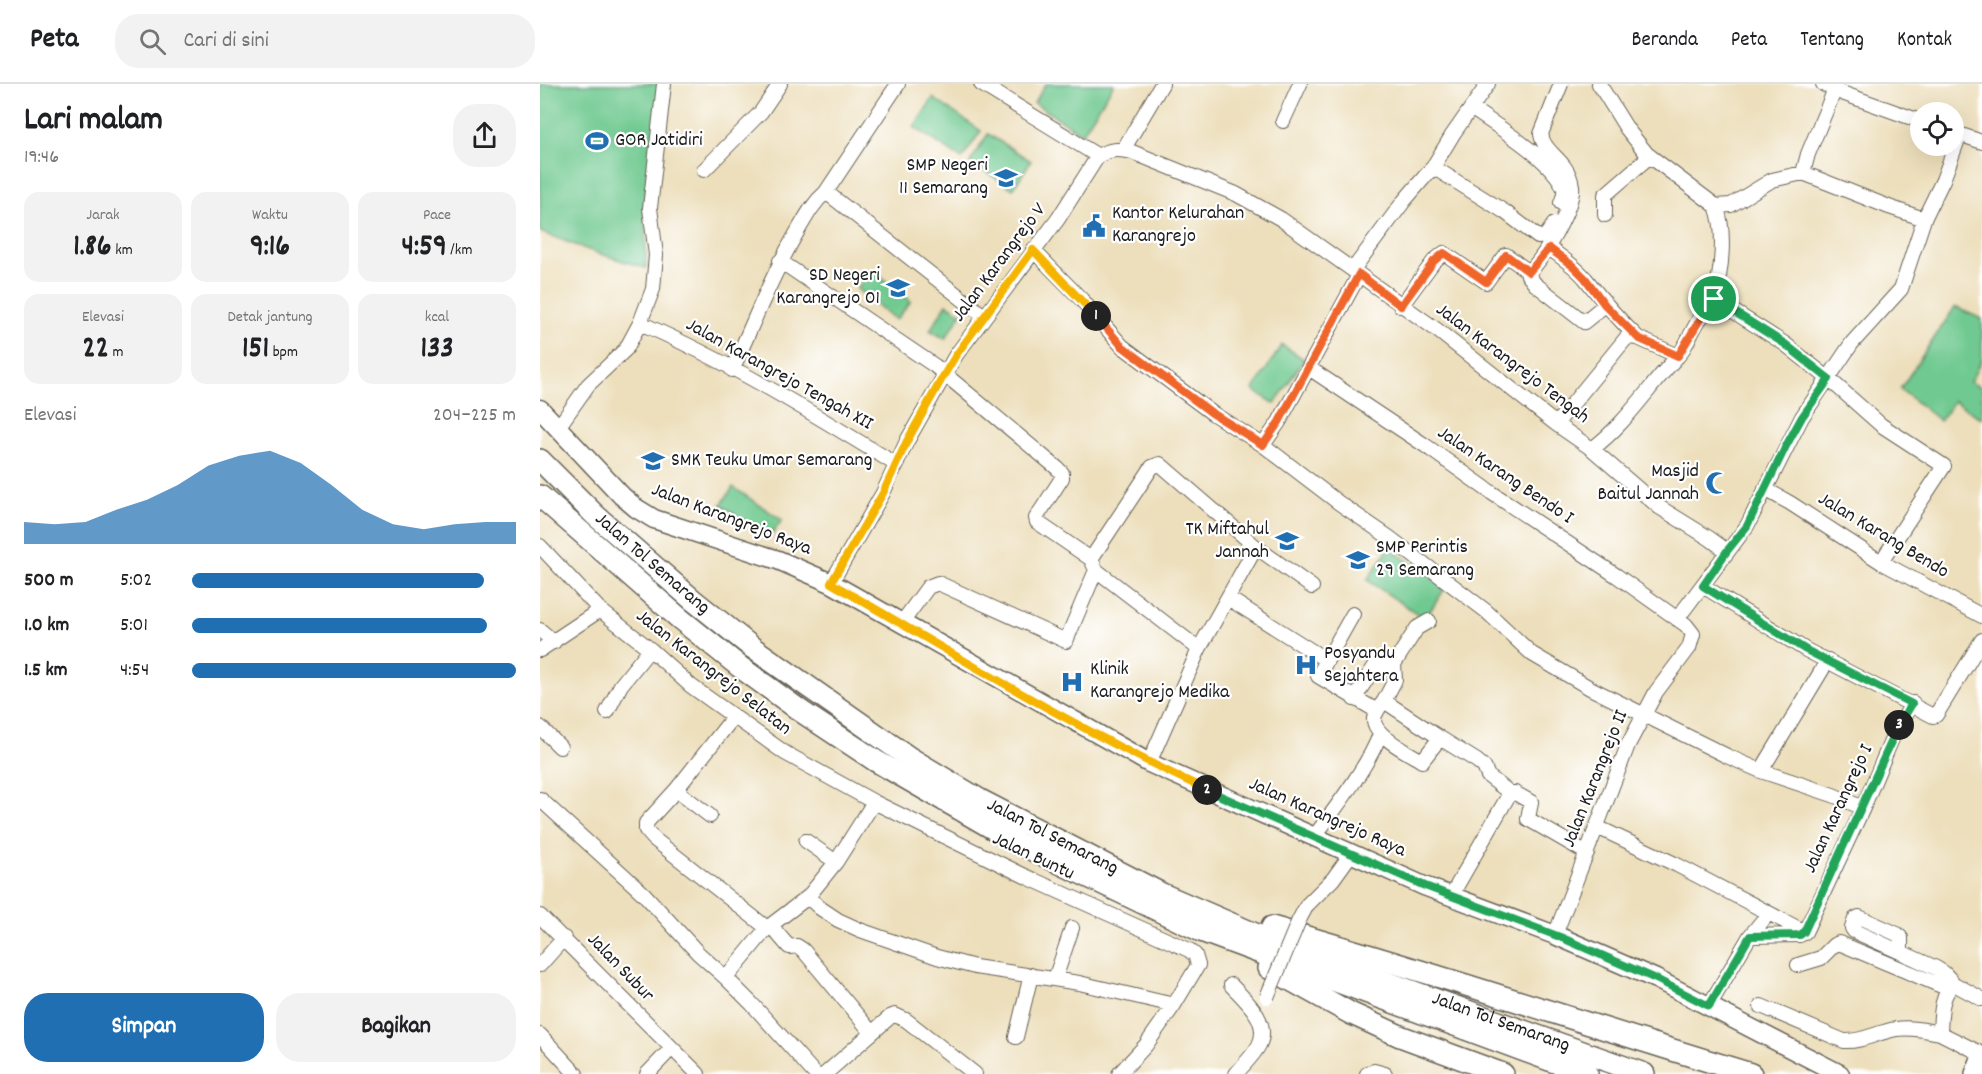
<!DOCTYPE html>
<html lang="id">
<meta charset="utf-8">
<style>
body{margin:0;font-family:Dekko,sans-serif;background:#f2f2f2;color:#202124;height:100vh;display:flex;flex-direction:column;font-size:22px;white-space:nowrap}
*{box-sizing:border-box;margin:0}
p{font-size:20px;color:#757577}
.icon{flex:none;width:33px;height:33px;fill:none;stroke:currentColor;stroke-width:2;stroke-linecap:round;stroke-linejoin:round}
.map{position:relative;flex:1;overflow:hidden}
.side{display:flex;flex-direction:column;background:#fff;width:540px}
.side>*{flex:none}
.fabs{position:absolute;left:1370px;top:18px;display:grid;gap:12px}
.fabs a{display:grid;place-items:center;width:54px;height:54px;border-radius:50%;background:#fff;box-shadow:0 6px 24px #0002;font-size:30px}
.pin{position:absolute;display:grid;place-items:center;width:51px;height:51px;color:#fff;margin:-26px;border:3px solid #fff;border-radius:50%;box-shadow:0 2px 6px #0007}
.km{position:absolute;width:30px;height:30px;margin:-15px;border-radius:50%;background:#222;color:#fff;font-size:16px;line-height:30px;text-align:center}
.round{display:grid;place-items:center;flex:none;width:63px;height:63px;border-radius:24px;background:#f2f2f2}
.head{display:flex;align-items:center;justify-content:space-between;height:102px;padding:0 24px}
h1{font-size:33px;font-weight:700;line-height:45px}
.stats{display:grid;grid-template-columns:repeat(3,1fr);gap:9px;height:102px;padding:6px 24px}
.stats div{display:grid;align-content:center;border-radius:15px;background:#f2f2f2;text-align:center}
.stats b{font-size:30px;font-weight:700}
.stats small{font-size:16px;font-weight:400}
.stats p{font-size:16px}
.chart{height:168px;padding:12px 24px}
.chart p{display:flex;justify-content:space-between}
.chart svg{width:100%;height:108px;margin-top:6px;fill:#1f6fb2;opacity:.7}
.button{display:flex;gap:12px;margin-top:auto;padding:12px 24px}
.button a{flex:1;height:69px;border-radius:24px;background:#1f6fb2;color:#fff;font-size:24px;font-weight:700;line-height:69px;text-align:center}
.button a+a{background:#f2f2f2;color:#202124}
ul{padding:0 24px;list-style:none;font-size:20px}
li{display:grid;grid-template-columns:96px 72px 1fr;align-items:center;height:45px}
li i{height:15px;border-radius:8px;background:#1f6fb2}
header{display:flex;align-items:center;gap:36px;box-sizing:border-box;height:84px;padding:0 30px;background:#fff;border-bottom:2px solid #e0e0e0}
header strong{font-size:28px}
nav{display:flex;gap:33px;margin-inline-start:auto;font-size:21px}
.search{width:420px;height:54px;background:#f2f2f2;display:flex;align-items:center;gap:15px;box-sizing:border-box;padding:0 21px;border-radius:24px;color:#757577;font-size:22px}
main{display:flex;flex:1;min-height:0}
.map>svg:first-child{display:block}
.green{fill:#70c990;stroke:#467256;stroke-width:1.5}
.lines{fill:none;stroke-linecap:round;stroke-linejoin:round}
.minor-casing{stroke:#656054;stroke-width:16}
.major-casing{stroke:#656054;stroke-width:21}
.highway-casing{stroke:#656054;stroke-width:24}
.minor{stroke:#fff;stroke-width:14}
.major{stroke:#fff;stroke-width:18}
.highway{stroke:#fff;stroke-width:21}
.minor-bridge-casing{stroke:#656054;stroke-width:16;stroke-linecap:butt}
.minor-bridge{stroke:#fff;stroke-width:14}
.split-1-casing{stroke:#fff;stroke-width:12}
.split-2-casing{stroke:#fff;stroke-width:12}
.split-3-casing{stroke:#fff;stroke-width:12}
.split-4-casing{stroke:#fff;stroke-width:12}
.split-1{stroke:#f0652b;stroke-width:8}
.split-2{stroke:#f5b400;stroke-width:8}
.split-3{stroke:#22a559;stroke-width:8}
.split-4{stroke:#22a559;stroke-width:8}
.labels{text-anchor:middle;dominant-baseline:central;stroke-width:4.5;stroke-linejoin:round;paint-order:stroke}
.poi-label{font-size:20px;fill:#1c1c1c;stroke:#fff;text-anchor:start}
.street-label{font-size:20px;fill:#1c1c1c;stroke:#fff}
</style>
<header>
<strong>Peta</strong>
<div class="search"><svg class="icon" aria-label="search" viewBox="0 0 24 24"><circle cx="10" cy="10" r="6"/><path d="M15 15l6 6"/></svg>Cari di sini</div>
<nav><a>Beranda</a><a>Peta</a><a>Tentang</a><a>Kontak</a></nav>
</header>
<main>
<section class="side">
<div class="head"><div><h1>Lari malam</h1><p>19:46</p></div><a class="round"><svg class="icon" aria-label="share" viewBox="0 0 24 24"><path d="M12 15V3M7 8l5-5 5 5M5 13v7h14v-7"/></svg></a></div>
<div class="stats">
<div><p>Jarak</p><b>1.86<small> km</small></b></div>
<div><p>Waktu</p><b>9:16</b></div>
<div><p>Pace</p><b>4:59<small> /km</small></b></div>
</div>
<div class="stats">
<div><p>Elevasi</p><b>22<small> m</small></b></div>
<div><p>Detak jantung</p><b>151<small> bpm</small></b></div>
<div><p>kcal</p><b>133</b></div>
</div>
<div class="chart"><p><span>Elevasi</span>204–225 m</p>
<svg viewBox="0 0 160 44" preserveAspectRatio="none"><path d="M0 44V35L10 36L20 35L30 30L40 26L50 20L60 12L70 8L80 6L90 11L100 20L110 30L120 36L130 38L140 36L150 35L160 35V44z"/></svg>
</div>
<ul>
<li><b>500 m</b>5:02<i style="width:90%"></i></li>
<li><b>1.0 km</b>5:01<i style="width:91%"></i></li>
<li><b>1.5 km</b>4:54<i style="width:100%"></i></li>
</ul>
<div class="button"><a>Simpan</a><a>Bagikan</a></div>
</section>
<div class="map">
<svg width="1442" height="990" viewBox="0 0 1442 990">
<rect width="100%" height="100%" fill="#fff"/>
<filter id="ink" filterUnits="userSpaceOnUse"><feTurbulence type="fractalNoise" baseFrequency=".0167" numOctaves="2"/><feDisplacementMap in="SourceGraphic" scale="12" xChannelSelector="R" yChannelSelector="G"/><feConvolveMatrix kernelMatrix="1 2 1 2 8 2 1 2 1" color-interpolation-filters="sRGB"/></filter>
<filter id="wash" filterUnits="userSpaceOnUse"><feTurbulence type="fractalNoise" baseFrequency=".008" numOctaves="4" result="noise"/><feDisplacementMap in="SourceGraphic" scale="24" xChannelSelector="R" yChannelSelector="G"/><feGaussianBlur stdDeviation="1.35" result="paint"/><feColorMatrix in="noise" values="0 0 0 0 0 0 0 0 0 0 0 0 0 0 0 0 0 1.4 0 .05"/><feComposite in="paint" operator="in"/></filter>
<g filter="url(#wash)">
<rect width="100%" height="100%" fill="#eddfbc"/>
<path class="green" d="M0,0H122L105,114L106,184L54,168L0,148Z
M506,0H574L542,50L494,19Z
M393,14L441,47L422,75L374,43Z
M448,50L491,77L473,105L430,78Z
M332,186L371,217L356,236L317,205Z
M407,220L422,229L405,255L390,246Z
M1415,223L1442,235V276L1430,298L1442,304V335L1414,317L1400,337L1360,305Z
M742,261L764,275L735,320L713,306Z
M193,403L242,436L230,453L181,421Z
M849,464L906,503L885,535L827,496Z"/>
</g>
<g filter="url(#ink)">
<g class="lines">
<g class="minor-casing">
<path id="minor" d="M441,0L558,72C570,65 578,65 592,68L696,110L741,135L897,246L1016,340L1052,365L1119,423L1169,454L1187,467
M1283,0L1302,9L1380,37
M931,24C955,41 1015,77 1024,105C1025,110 1023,114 1021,119
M743,37L760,0
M1413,48L1442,58
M583,66L622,0
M893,83L965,128L998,153L1006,152L1014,140
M164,86L221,28L240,0
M1263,89L1349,123L1384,135
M286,108L444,232
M1176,122L1191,121L1232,96L1263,89L1268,70L1295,5
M1065,131V111L1110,72
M1009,164C1021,173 1035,182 1045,194C1062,216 1078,235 1098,254
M493,166L542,216L582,262L672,329L723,361L799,419L850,454L946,527L992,570L1050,604L1187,672L1221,687L1293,711L1323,724
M240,177L395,282L517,384L522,389V394L496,434L497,438L551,475L556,486L659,565
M817,180L864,117L893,83L913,50L948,0
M989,188L988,191L995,200L1044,238L1065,221
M1174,215L1245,260L1289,295L1341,341L1404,382L1341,478
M861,222L894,177L904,169L946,198L966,171L989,188C1003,175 1035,121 1032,102C1031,96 1028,88 1025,84C1018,73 1003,65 1001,50L1021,0
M100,239C190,278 274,330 357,381
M769,284L886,362L952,409L1077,492L1146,541L1153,550L1149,564L1116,608L1088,661L1015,851
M192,286C213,240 231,193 256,150C265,135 272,120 286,108L358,0
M1016,340L1087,253L1098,254L1138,272C1147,261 1151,248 1159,236C1164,229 1172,222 1174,213C1182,188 1186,146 1176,122L1107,70L1087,45L1059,0
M17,345L48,301L86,265L100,239L113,205L116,171L110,124L124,0
M723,361L739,338L819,191
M1052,365C1086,340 1109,302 1138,272
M1225,405L1250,419L1341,478L1442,532
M0,462L60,526L110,565L151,602L245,669L334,718L487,793L649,866L655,871L658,881L634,921L539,899L435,883L397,873L320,846L298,836L280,824L268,813
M551,475L612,383L620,380L716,463L772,503
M291,499L343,409L367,357L416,271L518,135L558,72
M1163,502L1266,566L1393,632L1396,631L1442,556
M688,514L786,576
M813,530L778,592L837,627
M1137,535L1207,442L1262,333L1312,259L1361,205L1384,135L1403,96L1420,50
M889,537L877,544L854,580L855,596L844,617L900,654
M361,540L388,503L398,499L526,557L556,486
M0,546L14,558
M0,566L60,526
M814,615L835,582L854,580
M844,617C840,622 836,628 834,634C832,651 869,669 882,677L900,654L937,677L944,683L948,692L970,709H975L991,718L988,735L1047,769
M67,628L81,601L110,565
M192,633L188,640L136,706L106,739V746L114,755L227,844
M0,643L20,663
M609,679L659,565L716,463
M1221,687L1288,576
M136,706L170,732
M0,715L104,810L158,869L186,894
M1057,743L1137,781L1265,848L1323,724L1354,650L1373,619
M774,753C794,726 829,681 840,650
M266,757L296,778
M911,812L970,709
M0,832L158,990
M759,836L767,821L793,795L811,770
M231,842L249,863L257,862L263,866L332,949
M1210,852L1260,851L1265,848
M1361,867V854L1357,850L1319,833L1315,835L1312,844L1314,847L1396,884L1404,889L1414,900L1442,915
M0,881L24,854
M1258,881L1281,874L1294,861L1299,859L1409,905
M515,895L532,844
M1414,900C1400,911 1401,932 1400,949L1442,970
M691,901C705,916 731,937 719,961C714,971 703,981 696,990
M1169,922L1210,852L1228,830
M1221,922L1304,957C1322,958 1338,948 1356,945C1371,943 1386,946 1400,949
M0,951L36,990
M476,953L491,891
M107,990L132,964
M275,990L212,920L186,894L227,844L268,813L296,778L334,718
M285,990L350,933L355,931L366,936L435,990
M579,990L606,961L634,921
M827,990L834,987L845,990"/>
</g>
<g class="major-casing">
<path id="major" d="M0,325L82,412L96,424L114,435L238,476L291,499L609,679L884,802L1015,851L1116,895L1300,990"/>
</g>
<g class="highway-casing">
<g id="highway">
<path id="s1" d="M0,376L55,431L153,516L213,564L370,674L440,716L622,810L731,857L1104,990"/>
<path d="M0,412L139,534L200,583L262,628L336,677L480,760L661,847L1047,990"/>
<path d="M732,843C893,888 1051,942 1211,990"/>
<path d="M729,884L810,929L860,952L963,990"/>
<path d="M1436,990L1442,975"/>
</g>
</g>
<use href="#minor" class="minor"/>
<use href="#major" class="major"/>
<use href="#highway" class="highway"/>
<g class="minor-bridge-casing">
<path id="minor-bridge" d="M727,913L759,836"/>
</g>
<use href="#minor-bridge" class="minor-bridge"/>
</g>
</g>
<g class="lines" filter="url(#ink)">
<g class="split-1-casing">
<path id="split-1" d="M556,232L582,262L672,329L723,361L739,338L819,190L861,222L894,177L904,169L946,198L966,171L989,188L1009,164L1033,182L1045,194L1065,221L1098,254L1138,272L1159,237L1174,215"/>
</g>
<g class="split-2-casing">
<path id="split-2" d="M556,232L493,166L416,271L404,291L367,357L343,409L291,499C414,570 537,646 667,706"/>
</g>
<g class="split-3-casing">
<path id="split-3" d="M667,706L885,802L1020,853L1116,895L1169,922L1210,852L1260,851L1264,848L1359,641"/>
</g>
<g class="split-4-casing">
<path id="split-4" d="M1174,215L1245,260L1289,295L1262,333L1246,362L1207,442L1187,467L1163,502L1266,566L1372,620L1359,641"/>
</g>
<use href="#split-1" class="split-1"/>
<use href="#split-2" class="split-2"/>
<use href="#split-3" class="split-3"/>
<use href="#split-4" class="split-4"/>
</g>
<defs>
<g id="stadium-bare" transform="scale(1.8)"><path d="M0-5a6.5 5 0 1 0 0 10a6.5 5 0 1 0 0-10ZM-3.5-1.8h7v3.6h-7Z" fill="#1f6fb2" stroke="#fff" stroke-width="2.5" paint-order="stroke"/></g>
<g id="school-bare" transform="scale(1.8)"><path d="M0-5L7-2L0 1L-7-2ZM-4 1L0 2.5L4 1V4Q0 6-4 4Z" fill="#1f6fb2" stroke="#fff" stroke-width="2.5" paint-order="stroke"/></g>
<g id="civic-bare" transform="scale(1.8)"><path d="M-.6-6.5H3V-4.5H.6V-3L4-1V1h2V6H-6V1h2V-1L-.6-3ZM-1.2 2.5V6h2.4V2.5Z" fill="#1f6fb2" stroke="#fff" stroke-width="2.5" paint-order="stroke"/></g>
<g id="mosque-bare" transform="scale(1.8)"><path d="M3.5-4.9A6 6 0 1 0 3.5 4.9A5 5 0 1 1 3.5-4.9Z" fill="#1f6fb2" stroke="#fff" stroke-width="2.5" paint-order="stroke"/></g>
<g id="hospital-bare" transform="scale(1.8)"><path d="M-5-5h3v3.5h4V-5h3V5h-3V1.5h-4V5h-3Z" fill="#1f6fb2" stroke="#fff" stroke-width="2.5" paint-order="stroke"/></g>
</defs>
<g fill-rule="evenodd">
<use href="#stadium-bare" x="57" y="57"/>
<use href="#school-bare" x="466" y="94"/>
<use href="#civic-bare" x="554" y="142"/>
<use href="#school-bare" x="358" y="204"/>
<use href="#school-bare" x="113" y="377"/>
<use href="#mosque-bare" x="1177" y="399"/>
<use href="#school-bare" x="747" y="457"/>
<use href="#school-bare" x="818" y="476"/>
<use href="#hospital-bare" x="766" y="581"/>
<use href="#hospital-bare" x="532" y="598"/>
</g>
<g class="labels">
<g class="poi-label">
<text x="75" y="57">GOR Jatidiri</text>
<text x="448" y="82" text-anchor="end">SMP Negeri<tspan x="448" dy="23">11 Semarang</tspan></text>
<text x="572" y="130">Kantor Kelurahan<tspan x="572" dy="23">Karangrejo</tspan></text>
<text x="340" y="192" text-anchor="end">SD Negeri<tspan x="340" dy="23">Karangrejo 01</tspan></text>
<text x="131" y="377">SMK Teuku Umar Semarang</text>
<text x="1159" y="388" text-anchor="end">Masjid<tspan x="1159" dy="23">Baitul Jannah</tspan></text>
<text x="729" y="446" text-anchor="end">TK Miftahul<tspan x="729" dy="23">Jannah</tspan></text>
<text x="836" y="464">SMP Perintis<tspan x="836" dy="23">29 Semarang</tspan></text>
<text x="784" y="570">Posyandu<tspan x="784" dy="23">Sejahtera</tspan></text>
<text x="550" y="586">Klinik<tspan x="550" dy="23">Karangrejo Medika</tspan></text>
</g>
<g class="street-label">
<text transform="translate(460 179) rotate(-53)">Jalan Karangrejo V</text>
<text transform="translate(972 280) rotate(37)">Jalan Karangrejo Tengah</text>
<text transform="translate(239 291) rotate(29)">Jalan Karangrejo Tengah XII</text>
<text transform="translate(965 392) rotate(34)">Jalan Karang Bendo I</text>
<text transform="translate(191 436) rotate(21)">Jalan Karangrejo Raya</text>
<text transform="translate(1343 452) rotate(31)">Jalan Karang Bendo</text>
<text stroke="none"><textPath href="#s1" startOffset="153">Jalan Tol Semarang</textPath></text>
<text transform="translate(173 589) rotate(38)">Jalan Karangrejo Selatan</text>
<text transform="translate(1056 695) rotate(-68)">Jalan Karangrejo II</text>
<text transform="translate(1299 725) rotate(-65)">Jalan Karangrejo I</text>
<text transform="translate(787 734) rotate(24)">Jalan Karangrejo Raya</text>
<text stroke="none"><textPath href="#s1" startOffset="639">Jalan Tol Semarang</textPath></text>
<text transform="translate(493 773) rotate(25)">Jalan Buntu</text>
<text transform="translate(80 884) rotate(46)">Jalan Subur</text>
<text stroke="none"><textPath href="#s1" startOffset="1125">Jalan Tol Semarang</textPath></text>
</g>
</g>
</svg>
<div class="fabs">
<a><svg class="icon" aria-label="locate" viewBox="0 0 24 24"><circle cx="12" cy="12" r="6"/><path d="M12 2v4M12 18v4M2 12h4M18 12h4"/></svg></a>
</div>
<div class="pin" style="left:1174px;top:215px;background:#1e9e55"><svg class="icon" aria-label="arrive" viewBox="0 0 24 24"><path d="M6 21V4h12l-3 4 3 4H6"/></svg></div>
<b class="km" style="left:556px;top:232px">1</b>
<b class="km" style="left:667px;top:706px">2</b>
<b class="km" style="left:1359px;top:641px">3</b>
</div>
</main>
